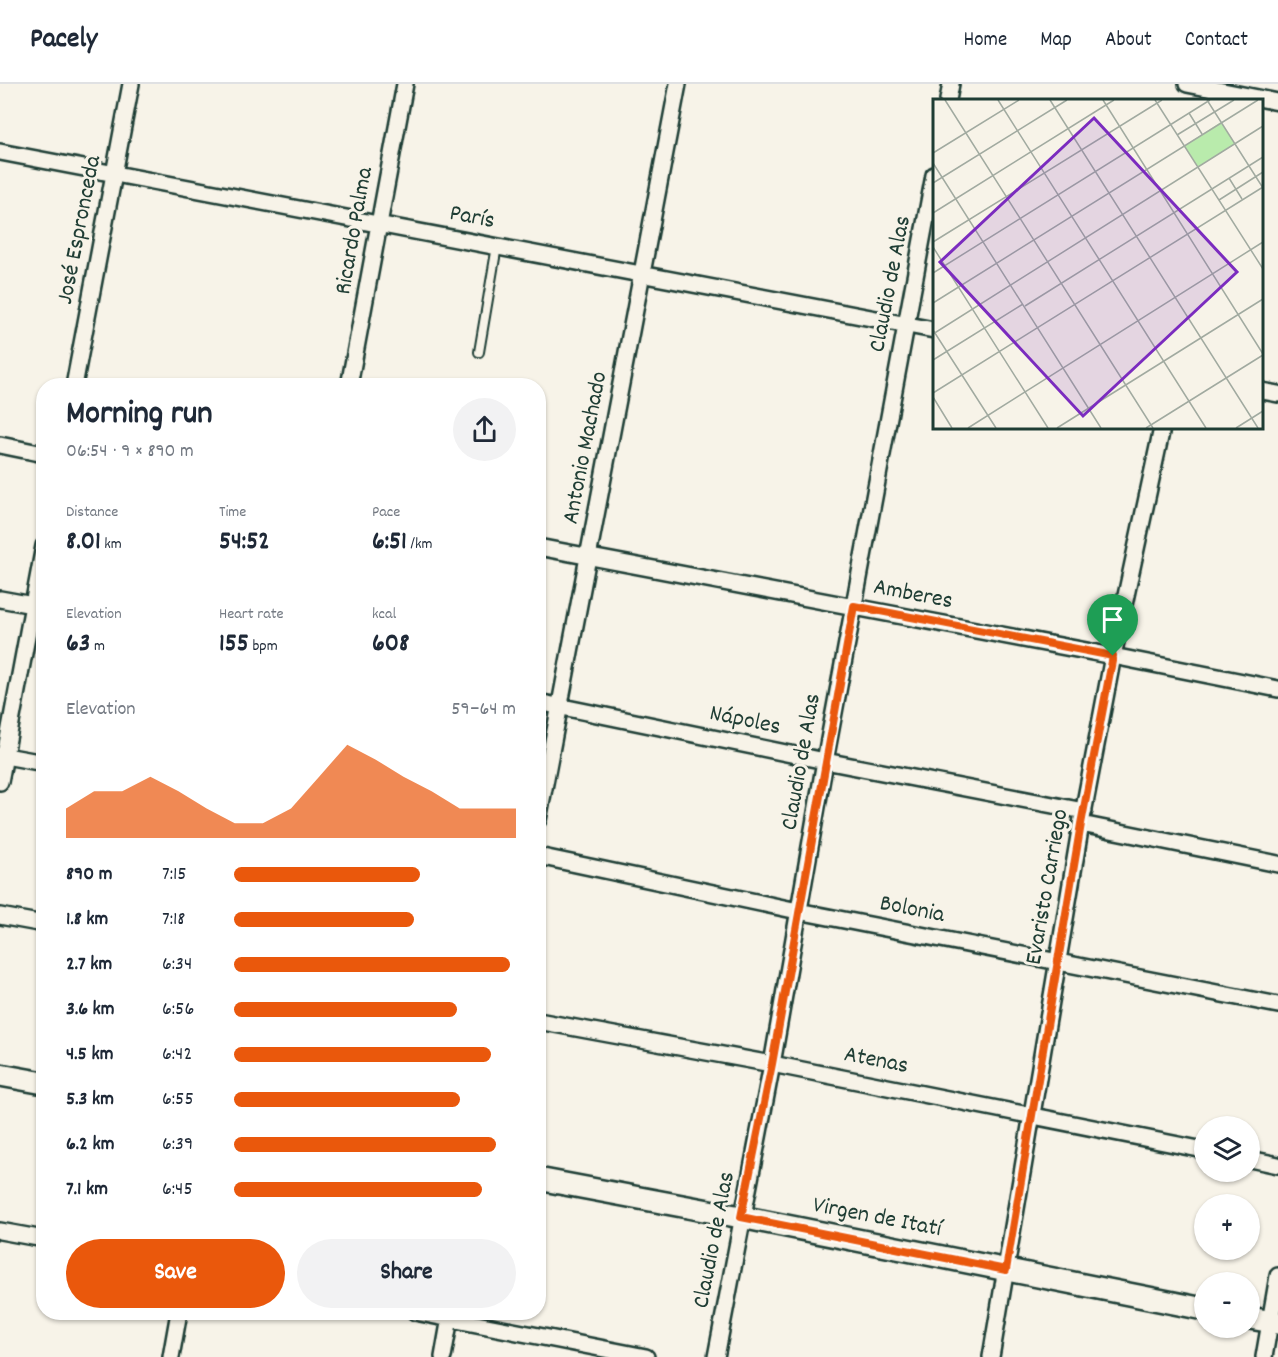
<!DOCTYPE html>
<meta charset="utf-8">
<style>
body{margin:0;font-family:Dekko,sans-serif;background:#f2f2f3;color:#1f2937;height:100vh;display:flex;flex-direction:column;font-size:22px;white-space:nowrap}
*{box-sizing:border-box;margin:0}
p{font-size:20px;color:#747a83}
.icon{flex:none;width:33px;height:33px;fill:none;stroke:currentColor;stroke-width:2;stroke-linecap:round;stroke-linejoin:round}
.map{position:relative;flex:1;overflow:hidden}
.drawer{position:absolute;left:36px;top:294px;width:510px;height:942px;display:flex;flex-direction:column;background:#fff;border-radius:24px;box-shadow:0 2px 4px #0004}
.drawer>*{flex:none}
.buttons{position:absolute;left:1194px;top:1032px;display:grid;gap:12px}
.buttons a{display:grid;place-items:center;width:66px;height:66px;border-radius:50%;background:#fff;box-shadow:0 2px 4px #0004;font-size:30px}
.pin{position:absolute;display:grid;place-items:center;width:51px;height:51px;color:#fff;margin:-62px -26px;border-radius:50% 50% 50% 0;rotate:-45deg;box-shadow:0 0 6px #0007}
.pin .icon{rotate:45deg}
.round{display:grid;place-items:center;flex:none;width:63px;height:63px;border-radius:32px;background:#f2f2f3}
.head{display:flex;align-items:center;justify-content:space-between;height:102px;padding:0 30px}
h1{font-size:33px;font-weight:800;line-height:45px}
.stats{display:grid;grid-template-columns:repeat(3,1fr);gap:9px;height:102px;padding:6px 30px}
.stats div{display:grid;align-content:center}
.stats b{font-size:26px;font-weight:800}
.stats small{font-size:16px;font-weight:400}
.stats p{font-size:16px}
.chart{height:168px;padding:12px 30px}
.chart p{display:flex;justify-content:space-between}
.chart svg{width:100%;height:108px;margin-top:6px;fill:#ea580c;opacity:.7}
.button{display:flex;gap:12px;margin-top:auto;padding:12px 30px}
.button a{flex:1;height:69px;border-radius:36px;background:#ea580c;color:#fff;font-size:24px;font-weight:800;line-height:69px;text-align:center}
.button a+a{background:#f2f2f3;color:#1f2937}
ul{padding:0 30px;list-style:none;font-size:20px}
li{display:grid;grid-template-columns:96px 72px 1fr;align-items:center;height:45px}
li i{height:15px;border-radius:8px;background:#ea580c}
header{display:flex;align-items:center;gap:36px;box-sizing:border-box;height:84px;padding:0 30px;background:#fff;border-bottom:2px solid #e0e1e3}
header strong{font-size:28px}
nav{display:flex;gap:33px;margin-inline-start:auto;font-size:21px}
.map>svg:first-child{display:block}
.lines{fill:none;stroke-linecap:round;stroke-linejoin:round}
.lane-casing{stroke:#1f3d34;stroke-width:12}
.street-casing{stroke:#1f3d34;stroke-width:20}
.secondary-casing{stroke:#1f3d34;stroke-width:26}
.lane{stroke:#f7f3e8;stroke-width:8}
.street{stroke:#f7f3e8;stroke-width:15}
.secondary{stroke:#f7f3e8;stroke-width:21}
.route-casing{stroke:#fff;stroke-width:12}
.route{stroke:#ea580c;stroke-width:8}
.labels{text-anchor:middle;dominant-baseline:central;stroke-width:6;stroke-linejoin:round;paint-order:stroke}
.street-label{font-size:24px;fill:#1f3d34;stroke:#f7f3e8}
.inset-road{fill:none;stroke:#a1aaa0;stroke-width:1.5}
.view{fill:#7b2cbf;fill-opacity:0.15;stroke:#7b2cbf;stroke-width:3}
.inset-edge{fill:none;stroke:#1f3d34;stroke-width:3}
</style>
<header>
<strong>Pacely</strong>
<nav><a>Home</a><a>Map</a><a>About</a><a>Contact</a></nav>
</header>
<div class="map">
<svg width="1278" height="1273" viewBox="0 0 1278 1273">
<rect width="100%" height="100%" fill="#f7f3e8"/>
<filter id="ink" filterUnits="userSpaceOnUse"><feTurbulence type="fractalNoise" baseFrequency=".0167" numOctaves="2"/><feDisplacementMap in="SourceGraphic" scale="12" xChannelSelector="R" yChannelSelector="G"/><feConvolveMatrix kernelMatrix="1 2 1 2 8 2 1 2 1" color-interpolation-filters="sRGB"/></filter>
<g filter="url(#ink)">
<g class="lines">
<g class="lane-casing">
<path id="lane" d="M479,268L497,162"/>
</g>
<g class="street-casing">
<path id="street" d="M1187,0L1278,18
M948,16L951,0
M0,68L934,246
M74,302L131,0
M349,302L405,0
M1262,307L1278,310
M0,361L44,370
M538,463L1113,572L1278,605
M0,515L44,523
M538,618L825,677L1084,727
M0,671L44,679
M0,698L44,462
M538,736L678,0
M1081,740L1278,780
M538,772L798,827L1278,921
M0,832L44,840
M538,937L772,980L1204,1066
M1250,1075L1278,1081
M0,1147L44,1155
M415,1228L646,1273
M171,1273L179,1228
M443,1273L451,1228
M716,1273L772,980L825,677L934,91
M991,1273L1081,740L1113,572L1162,344
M1264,1273L1278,1192"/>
</g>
<g class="secondary-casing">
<path id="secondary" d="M0,991L44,999
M538,1095L741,1133L1204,1225
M1250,1234L1278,1239"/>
</g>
<use href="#lane" class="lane"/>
<use href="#street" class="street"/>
<use href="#secondary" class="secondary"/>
</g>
</g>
<g class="lines" filter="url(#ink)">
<g class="route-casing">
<path id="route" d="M854,522L1113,572L1081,740L1006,1186L741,1133L772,980Z"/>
</g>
<use href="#route" class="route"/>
</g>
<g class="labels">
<g class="street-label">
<text transform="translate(472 134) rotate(11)">París</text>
<text transform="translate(80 146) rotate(-79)">José Espronceda</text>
<text transform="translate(355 147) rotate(-80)">Ricardo Palma</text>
<text transform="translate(891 200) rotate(-79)">Claudio de Alas</text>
<text transform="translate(586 364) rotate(-79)">Antonio Machado</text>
<text transform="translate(913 511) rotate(11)">Amberes</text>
<text transform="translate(745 637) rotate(12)">Nápoles</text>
<text transform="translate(802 678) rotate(-80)">Claudio de Alas</text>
<text transform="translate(1048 803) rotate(-80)">Evaristo Carriego</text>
<text transform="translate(912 826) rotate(11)">Bolonia</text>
<text transform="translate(876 977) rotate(11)">Atenas</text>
<text transform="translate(877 1134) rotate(11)">Virgen de Itatí</text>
<text transform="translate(715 1156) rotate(-79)">Claudio de Alas</text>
</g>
</g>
<g transform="translate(933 15)">
<rect width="330" height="330" fill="#f7f3e8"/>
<path d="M288,23L302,45L265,68L251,47Z" fill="#b9ebac"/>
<path class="inset-road" d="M12,1L220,329M65,1L273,329M117,1L325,329M170,1L330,255M222,1L330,170M274,1L330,89M256,14L269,35M244,36L301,1M0,54L86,1M0,64L168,329M296,79L309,100M0,84L134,1M286,101L330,73M0,114L181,1M0,143L229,1M0,148L115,329M0,174L277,1M0,204L325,1M92,207L330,58M0,231L63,329M0,235L330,27M0,261L90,205M0,294L330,88M0,298L19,329M35,329L330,143M124,329L330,200M213,329L330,256M303,329L330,312"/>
<path class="view" d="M161,19L304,173L150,317L7,163Z"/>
<rect width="330" height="330" class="inset-edge"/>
</g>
</svg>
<div class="buttons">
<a><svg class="icon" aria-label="layers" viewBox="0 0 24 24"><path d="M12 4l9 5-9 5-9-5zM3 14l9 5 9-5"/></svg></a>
<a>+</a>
<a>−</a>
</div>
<div class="pin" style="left:1113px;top:572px;background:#1e9e55"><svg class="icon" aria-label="arrive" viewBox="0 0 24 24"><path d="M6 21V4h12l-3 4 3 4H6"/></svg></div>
<section class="drawer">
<div class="head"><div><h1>Morning run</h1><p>06:54 · 9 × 890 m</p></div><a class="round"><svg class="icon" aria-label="share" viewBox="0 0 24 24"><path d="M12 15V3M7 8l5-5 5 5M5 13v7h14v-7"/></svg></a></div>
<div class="stats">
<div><p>Distance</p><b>8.01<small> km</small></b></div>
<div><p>Time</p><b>54:52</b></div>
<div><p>Pace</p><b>6:51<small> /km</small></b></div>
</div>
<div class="stats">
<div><p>Elevation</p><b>63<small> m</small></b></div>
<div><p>Heart rate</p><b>155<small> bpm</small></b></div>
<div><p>kcal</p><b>608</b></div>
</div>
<div class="chart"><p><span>Elevation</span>59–64 m</p>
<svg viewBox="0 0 160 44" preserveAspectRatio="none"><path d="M0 44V32L10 25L20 25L30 19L40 25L50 32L60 38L70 38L80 32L90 19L100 6L110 12L120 19L130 25L140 32L150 32L160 32V44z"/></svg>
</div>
<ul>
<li><b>890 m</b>7:15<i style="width:66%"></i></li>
<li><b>1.8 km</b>7:18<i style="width:64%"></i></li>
<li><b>2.7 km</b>6:34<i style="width:98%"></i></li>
<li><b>3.6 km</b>6:56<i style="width:79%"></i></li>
<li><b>4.5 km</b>6:42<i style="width:91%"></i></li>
<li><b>5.3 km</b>6:55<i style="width:80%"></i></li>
<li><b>6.2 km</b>6:39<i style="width:93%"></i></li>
<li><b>7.1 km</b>6:45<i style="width:88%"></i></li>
</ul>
<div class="button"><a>Save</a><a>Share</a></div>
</section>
</div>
